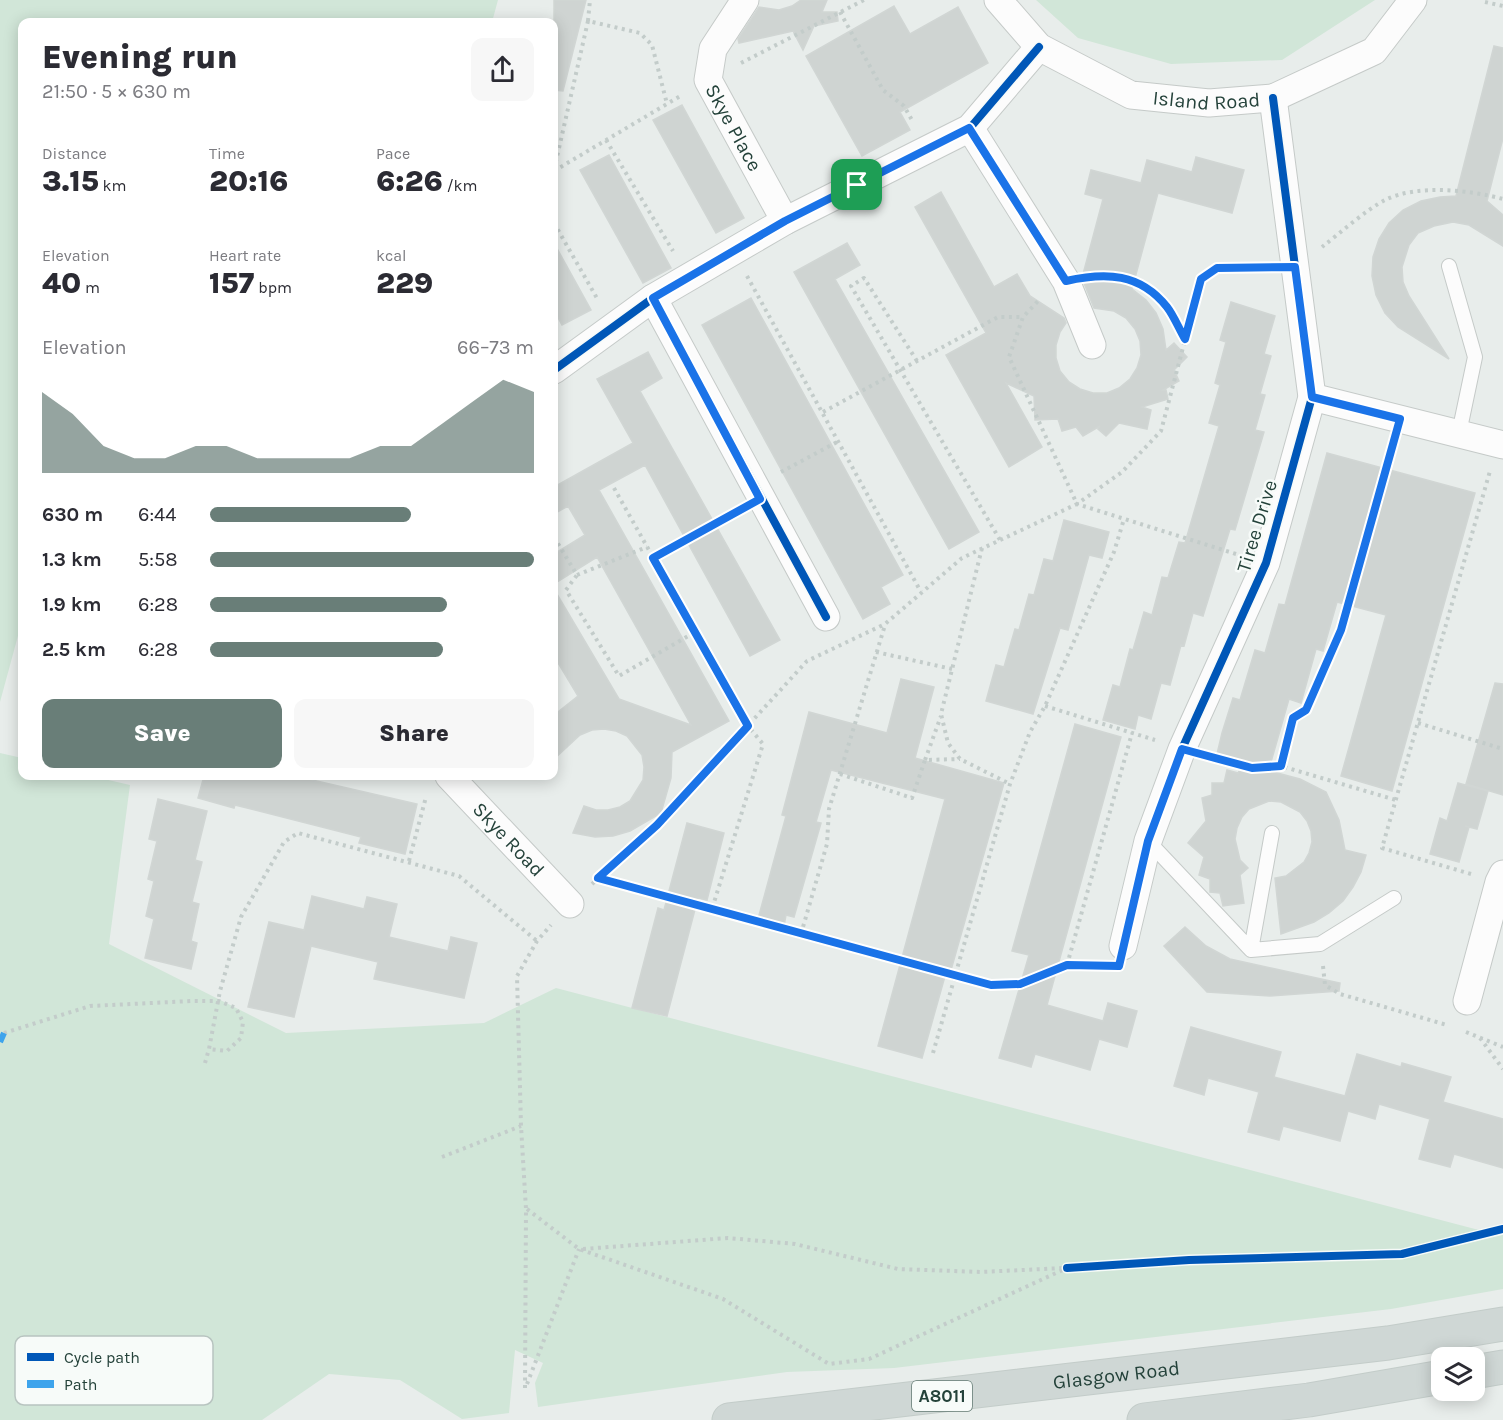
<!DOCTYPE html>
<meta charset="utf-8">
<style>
body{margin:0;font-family:Karla,sans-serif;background:#f7f7f7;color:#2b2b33;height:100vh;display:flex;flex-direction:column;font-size:22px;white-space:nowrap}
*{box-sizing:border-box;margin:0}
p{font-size:20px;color:#7c7c81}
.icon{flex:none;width:33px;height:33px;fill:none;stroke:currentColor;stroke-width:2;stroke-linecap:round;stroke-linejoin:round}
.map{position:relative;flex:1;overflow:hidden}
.side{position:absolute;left:18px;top:18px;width:540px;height:762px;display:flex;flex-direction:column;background:#fff;border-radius:12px;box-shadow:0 3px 15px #0003}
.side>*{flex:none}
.fabs{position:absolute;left:1431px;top:1347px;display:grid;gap:12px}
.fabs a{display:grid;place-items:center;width:54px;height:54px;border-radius:12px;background:#fff;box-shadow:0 3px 15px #0003;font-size:30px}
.pin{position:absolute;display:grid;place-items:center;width:51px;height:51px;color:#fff;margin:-26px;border-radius:12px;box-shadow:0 3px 9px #0006}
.round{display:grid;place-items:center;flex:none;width:63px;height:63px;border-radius:12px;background:#f7f7f7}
.summary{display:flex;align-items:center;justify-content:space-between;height:102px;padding:0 24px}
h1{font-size:33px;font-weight:800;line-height:45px}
.figures{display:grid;grid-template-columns:repeat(3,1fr);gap:9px;height:102px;padding:6px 24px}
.figures div{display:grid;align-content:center}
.figures b{font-size:30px;font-weight:800}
.figures small{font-size:16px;font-weight:400}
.figures p{font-size:16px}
.chart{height:168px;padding:12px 24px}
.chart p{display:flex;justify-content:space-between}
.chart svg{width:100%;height:108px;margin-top:6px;fill:#697e78;opacity:.7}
.cta{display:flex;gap:12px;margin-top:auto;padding:12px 24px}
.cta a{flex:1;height:69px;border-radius:12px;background:#697e78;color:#fff;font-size:24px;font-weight:800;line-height:69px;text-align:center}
.cta a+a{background:#f7f7f7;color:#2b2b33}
ul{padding:0 24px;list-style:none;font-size:20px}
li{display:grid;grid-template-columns:96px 72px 1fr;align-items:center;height:45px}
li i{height:15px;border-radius:8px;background:#697e78}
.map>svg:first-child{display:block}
.green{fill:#d1e6d8}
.building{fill:#cfd4d2;stroke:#d1d6d4;stroke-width:1.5}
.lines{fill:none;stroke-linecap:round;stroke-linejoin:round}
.lane-casing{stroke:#c5cac8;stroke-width:16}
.street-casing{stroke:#c5cac8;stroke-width:29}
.primary-casing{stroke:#c3ccc9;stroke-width:35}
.path{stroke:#c3ccca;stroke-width:4;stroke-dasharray:3 4.5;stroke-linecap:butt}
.lane{stroke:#fcfcfc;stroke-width:14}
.street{stroke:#fcfcfc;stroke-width:27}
.primary{stroke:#cfd7d5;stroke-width:33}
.quiet{stroke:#3ea4ec;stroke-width:6;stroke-dasharray:12 6;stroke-linecap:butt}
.cycleway-casing{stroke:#f7fbf9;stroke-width:11}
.cycleway{stroke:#0057b8;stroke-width:8}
.route-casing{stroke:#fff;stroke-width:12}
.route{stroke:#1a73e8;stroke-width:8}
.labels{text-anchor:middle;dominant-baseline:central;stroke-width:5;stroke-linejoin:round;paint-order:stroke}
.shield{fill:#f7fbf9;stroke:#637a73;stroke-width:1.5}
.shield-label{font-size:18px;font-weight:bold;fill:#24423a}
.street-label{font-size:20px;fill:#24423a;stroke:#f7fbf9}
.key{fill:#f7fbf9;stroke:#b8c4c0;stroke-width:1.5}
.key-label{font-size:16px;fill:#24423a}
</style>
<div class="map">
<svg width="1503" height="1420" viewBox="0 0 1503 1420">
<rect width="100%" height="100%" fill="#e8edeb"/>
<path class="green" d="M0,0H498L492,22H22V621L0,702Z
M1036,0H1375L1282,60L1171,64L1078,38Z
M0,753L22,758V776H91L130,785L109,944L286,1033L484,1023L556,988L1475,1229L1503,1234V1289L1391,1309L894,1368L787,1372L538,1407L535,1383L543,1363L515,1350L509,1413L462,1419L400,1380L329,1374L262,1420H0Z"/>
<path class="building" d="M554,0H586L563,91L554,90Z
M801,0H827L822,12H837L838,21L814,26L803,50L793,31L739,43L738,39L759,7L779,10L792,6Z
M894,6L910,34L958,7L988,63L900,112L910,130L862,156L806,56Z
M1494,46L1503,48V138L1487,201L1503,215V246L1469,225L1453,222L1434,226L1418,233L1409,245L1402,267L1403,282L1409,296L1449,359L1398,327L1385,313L1376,295L1372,276L1373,257L1379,239L1389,223L1403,210L1421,201L1440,197L1456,196Z
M682,105L744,218L716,233L653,120Z
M609,155L671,268L643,283L580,170Z
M1196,157L1244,170L1232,213L1158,193L1132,289L1146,300L1156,313L1163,329L1166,350L1174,343L1187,357L1174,370L1179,381L1163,390H1166L1168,399L1142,407L1151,410L1147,429L1119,423L1106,436L1098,429L1100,426L1083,436L1076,427L1062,431L1058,419L1035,420L1034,396L1006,383L1042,447L1009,467L946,355L986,333L915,207L941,192L994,287L1017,274L1030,296L1064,318L1066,323L1060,332L1056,345V358L1060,371L1069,382L1080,389L1093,393H1107L1119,388L1130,379L1137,368L1141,355L1140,341L1135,329L1126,318L1114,311L1094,308L1082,278L1103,199L1085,194L1091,170L1141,183L1147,160L1192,172Z
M554,243L591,310L562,325L554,310Z
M847,243L860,265L835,279L979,532L949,549L794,272Z
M751,298L903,575L881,587L890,604L863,619L702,325Z
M1231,302L1275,316L1264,354L1271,356L1260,394L1265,395L1255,430L1264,432L1235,530L1230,529L1203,616L1193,613L1184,646L1181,645L1170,685L1161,683L1151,719L1138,715L1135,729L1103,720L1113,685L1120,687L1130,649L1133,650L1144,612L1152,615L1162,577L1168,578L1179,542L1185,543L1219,426L1209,423L1220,385L1215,383L1226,342L1220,340Z
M648,352L662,378L640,391L780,640L750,656L645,465L599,490L729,721L672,752L671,778L661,813L630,831L613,836L595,837L573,833L584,806L596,810H608L620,807L630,801L643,780L644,767L642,755L627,736L616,731L604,729L592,730L580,735L554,759V715L578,696L554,656V589L619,699L691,725L597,557L554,584V554L585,535L568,506L554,514V487L633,443L597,379Z
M1327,453L1475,493L1392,791L1341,776L1386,615L1337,602L1323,651L1316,649L1301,703L1289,699L1269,769L1249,763L1258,768L1300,779L1326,792L1339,820L1345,850L1366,855L1361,872L1353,887L1343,901L1329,913L1314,922L1281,934L1275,878L1286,876L1304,862L1309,853L1312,842L1311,831L1307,821L1300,812L1281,802L1269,801L1249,809L1242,817L1237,828L1235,839L1240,860L1248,868L1240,875L1244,903L1223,906L1220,893L1210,892V879L1199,875L1204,857L1188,843L1206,821L1202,798L1212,795V783H1224L1227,770L1238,773L1244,762L1217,754L1222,733L1233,698L1240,700L1255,650L1265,653L1279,604L1285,605Z
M1064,520L1109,532L1102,558L1089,555L1068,630L1060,628L1033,714L986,701L996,665L1004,667L1015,629L1019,630L1029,594L1034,595L1044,559L1053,561Z
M901,679L934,687L915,758L1004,783L951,970L947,969L922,1058L878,1046L945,799L831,770L816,822L821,823L794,917L786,915L784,926L758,919L786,816L782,815L809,712L887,733Z
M1495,683L1503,684V795L1466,784Z
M1075,724L1121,737L1047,1005L1103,1021L1108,1003L1137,1011L1127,1047L1099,1039L1090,1070L1035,1054L1031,1067L999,1058L1029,955L1012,951Z
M204,776H295L417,804L405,854L359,843L361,837L235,805L234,808L198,798Z
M1458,783L1488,791L1477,829L1465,826L1469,827L1459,862L1430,854L1440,818L1447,821Z
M158,799L207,811L195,860L202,862L192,902L199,904L191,941L197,943L191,969L145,958L154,919L146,916L154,881L148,879L157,841L149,839Z
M687,823L724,833L707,900L698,898L667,1016L632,1008L658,908L664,910Z
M312,896L364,909L367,897L397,904L389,937L448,951L451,937L477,943L464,998L374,979L378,962L311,946L294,1017L248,1007L269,922L304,930Z
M1185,927L1206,946L1230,959L1340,983L1339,991L1270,996L1207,992L1164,946Z
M1191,1027L1281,1052L1274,1077L1345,1096L1357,1054L1401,1067L1402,1063L1451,1077L1443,1102L1503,1119V1168L1454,1154L1450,1167L1419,1159L1430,1119L1379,1104L1375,1119L1348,1111L1340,1141L1283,1126L1279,1140L1248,1132L1259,1092L1208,1078L1204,1095L1174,1086Z"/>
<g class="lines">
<g class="lane-casing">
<path id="lane" d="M1449,266L1475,357L1459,433
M1148,841L1251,950L1320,944L1394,898
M1251,950L1272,833"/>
</g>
<g class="street-casing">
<g id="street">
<path id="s1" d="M745,0L713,49L708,80L785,221"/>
<path id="s2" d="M998,0L1039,47L1131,95L1209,103L1273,98L1374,51L1413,0"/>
<path d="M970,128L1066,281L1092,345"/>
<path d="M653,298L826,617"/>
<path d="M554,370L653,298L785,221L970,128L1039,47"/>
<path d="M1312,397L1503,445"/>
<path id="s3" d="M449,776L570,904"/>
<path d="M1123,946L1148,841L1182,749L1266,563L1312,397L1273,98"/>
<path d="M1467,1001L1499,882L1503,874"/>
</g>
</g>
<g class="primary-casing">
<g id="primary">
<path d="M1474,1372L1503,1367"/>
<path id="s4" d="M729,1420L1388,1343L1503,1324"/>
<path d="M1144,1420L1309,1400L1442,1377"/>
</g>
</g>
<path class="path" d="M1485,2L1503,6
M840,12L883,90L904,106L913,122
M588,21L590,0
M741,63L864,0
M606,140L673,251
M554,170L588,21L640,33L652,45L667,104
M554,171L682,95
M554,223L598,300
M1322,247C1340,233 1366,210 1385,200C1417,184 1470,190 1503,199
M747,276L921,592
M1095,276C1148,276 1161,296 1185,339
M917,361L864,278L851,286L1000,540
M823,412L998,317H1023
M781,472L839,441
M614,488L748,726L763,744L712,909
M554,537L577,575L566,590L619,676L695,632
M982,548L941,714L948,743L960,759L1010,784
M1236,554L1077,504L1122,472L1161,431L1201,279L1217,268L1267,267
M653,557L737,512
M577,575L647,547
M876,652L952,669
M1045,706L1155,740
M1418,723L1503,749
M1211,757L1252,768L1281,766L1396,800
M925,760L941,716
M1281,766L1293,718L1306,710L1341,630L1392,447
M840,774L912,798L925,760L960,759
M409,861L426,797
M1471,874L1382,848L1490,471
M598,878L991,985L1020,984L1067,965H1100
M592,884L657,825L807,661L885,624L962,558L1077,504L1009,357L1023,317L1040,299
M801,934L827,844L829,809L885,625
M1067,965L1132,733
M1323,966L1325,985L1340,994L1447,1025
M1466,1032L1503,1047
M4,1033L90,1006L192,1001H219L236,1008L243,1022L241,1038L227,1051L209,1049
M1480,1038L1503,1069
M933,1053L1010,784L1030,732L1045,706L1114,552L1124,519
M205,1063L209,1049L220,991L241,917L284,842L298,833L459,876L537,941
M442,1157L521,1126
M527,1209L579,1249L723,1299L829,1364L869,1359L1067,1268
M583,1249L728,1238L795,1244L898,1269L981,1272L1064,1268
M527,1384L579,1249
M525,1388L526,1209L521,1126L517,976L537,941L551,925"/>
<use href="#lane" class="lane"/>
<use href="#street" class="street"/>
<use href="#primary" class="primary"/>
<path class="quiet" d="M0,1042L4,1033"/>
<g class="cycleway-casing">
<path id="cycleway" d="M653,298L826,617
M554,370L653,298L785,221L970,128L1039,47
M1123,946L1148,841L1182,749L1266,563L1312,397L1273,98
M1067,1268L1189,1260L1402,1254L1503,1229"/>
</g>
<use href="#cycleway" class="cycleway"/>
</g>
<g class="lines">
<g class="route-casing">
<path id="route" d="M969,128L1066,281C1106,272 1140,273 1167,307C1174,316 1179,329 1185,339L1201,279L1217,268L1295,267L1312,397L1400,419L1341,630L1306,710L1293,718L1281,766L1252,768L1182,749L1148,841L1119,966L1067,965L1020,984L991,985L598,878L657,825L748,726L653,558L760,499L653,298L785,221Z"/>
</g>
<use href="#route" class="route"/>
</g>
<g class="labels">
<rect class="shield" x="912" y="1381" width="60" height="30" rx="4.5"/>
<g class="shield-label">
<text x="942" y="1396">A8011</text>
</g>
<g class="street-label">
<text stroke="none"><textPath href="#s2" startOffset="242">Island Road</textPath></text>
<text stroke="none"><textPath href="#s1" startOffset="144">Skye Place</textPath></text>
<text transform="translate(1257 526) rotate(-73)">Tiree Drive</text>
<text stroke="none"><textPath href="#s3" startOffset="87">Skye Road</textPath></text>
<text stroke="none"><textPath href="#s4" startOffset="390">Glasgow Road</textPath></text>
</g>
</g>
<rect x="15" y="1336" width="198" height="69" rx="9" class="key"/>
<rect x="27" y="1353" width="27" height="8" fill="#0057b8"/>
<rect x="27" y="1380" width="27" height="8" fill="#3ea4ec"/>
<g class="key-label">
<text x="64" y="1363">Cycle path</text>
<text x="64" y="1390">Path</text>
</g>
</svg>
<div class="fabs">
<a><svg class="icon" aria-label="layers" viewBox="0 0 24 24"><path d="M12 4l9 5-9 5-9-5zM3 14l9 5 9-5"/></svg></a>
</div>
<div class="pin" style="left:857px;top:185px;background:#1e9e55"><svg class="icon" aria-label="arrive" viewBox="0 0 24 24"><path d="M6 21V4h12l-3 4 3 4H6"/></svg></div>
<section class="side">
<div class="summary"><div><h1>Evening run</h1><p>21:50 · 5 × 630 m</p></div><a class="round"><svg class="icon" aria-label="share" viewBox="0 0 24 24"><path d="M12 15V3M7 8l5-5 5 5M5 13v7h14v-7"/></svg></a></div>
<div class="figures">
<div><p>Distance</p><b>3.15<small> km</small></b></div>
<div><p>Time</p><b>20:16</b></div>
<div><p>Pace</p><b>6:26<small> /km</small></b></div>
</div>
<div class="figures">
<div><p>Elevation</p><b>40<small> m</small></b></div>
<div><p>Heart rate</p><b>157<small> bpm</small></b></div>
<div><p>kcal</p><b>229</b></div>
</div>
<div class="chart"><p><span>Elevation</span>66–73 m</p>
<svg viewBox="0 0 160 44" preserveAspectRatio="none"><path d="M0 44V11L10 20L20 33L30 38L40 38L50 33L60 33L70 38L80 38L90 38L100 38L110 33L120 33L130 24L140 15L150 6L160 11V44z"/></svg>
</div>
<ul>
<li><b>630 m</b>6:44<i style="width:62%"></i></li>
<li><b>1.3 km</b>5:58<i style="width:100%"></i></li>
<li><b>1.9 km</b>6:28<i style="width:73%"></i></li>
<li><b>2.5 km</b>6:28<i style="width:72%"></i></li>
</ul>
<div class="cta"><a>Save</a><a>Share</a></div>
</section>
</div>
